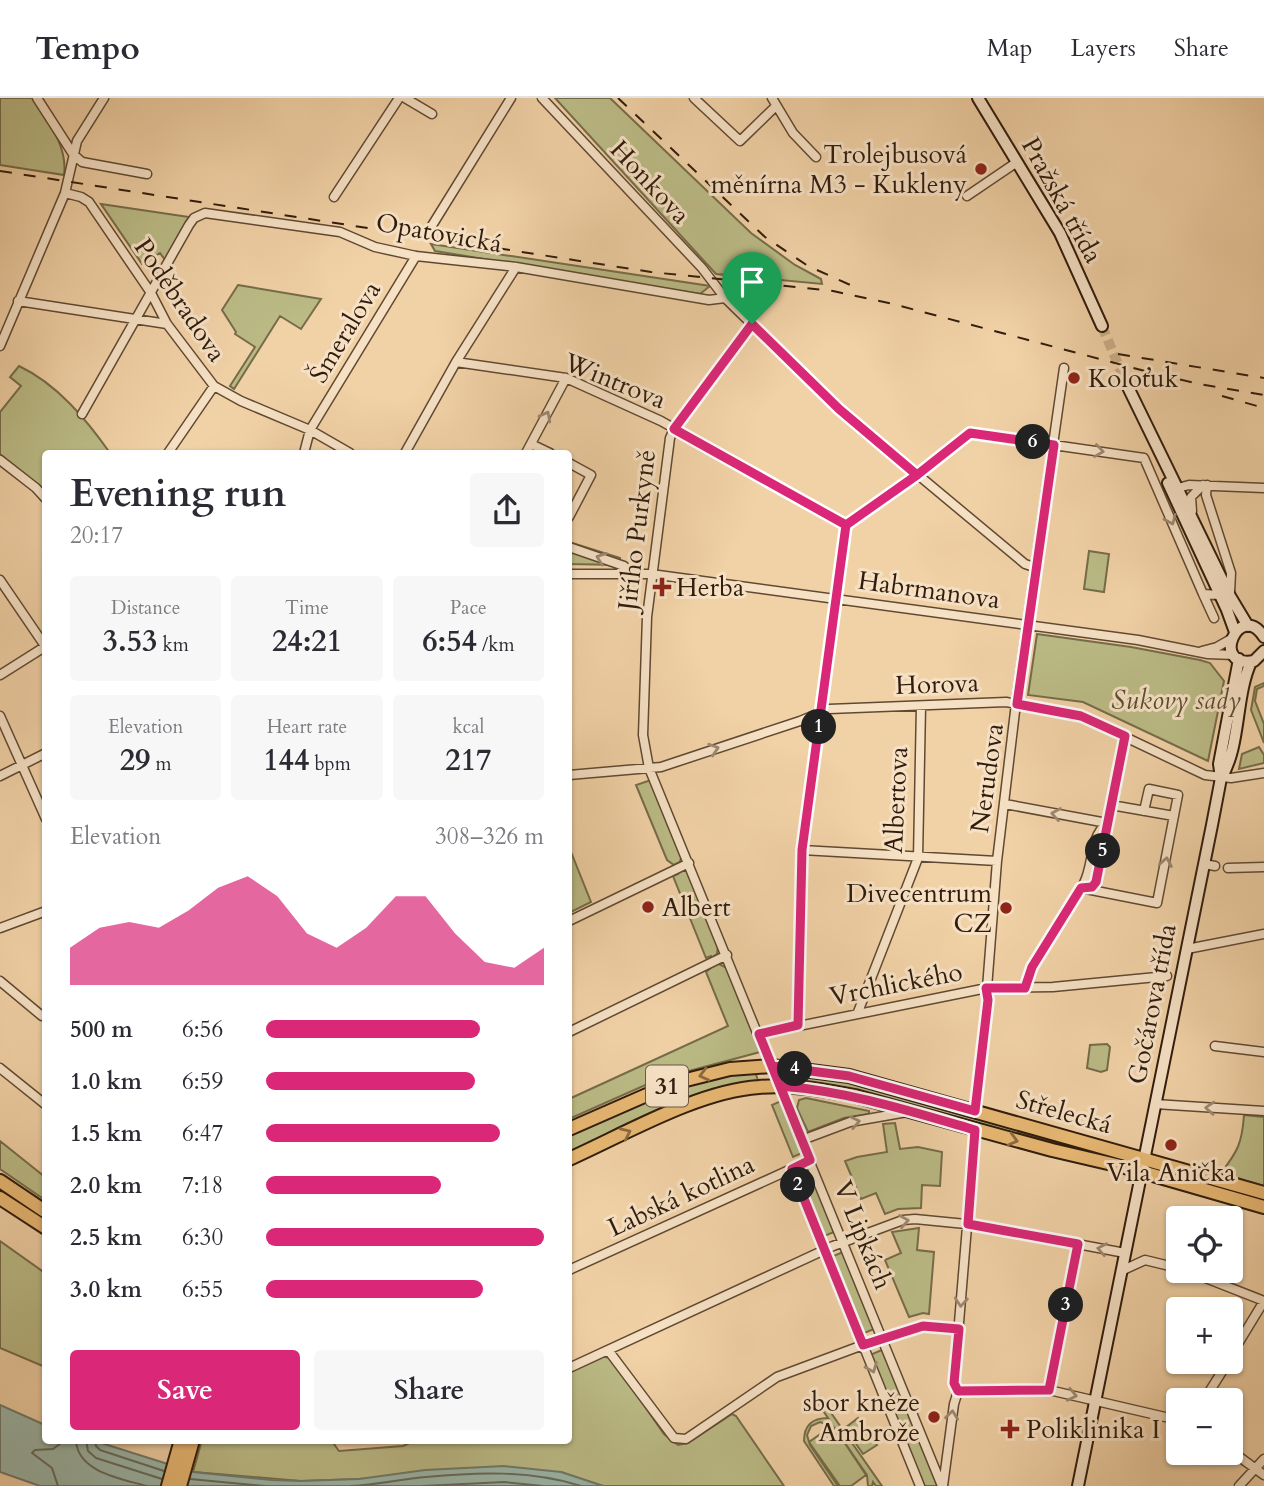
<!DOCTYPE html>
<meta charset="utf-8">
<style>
body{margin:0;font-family:Cardo,serif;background:#f7f7f7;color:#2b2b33;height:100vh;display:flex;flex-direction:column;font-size:26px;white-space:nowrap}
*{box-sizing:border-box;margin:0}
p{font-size:23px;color:#7c7c81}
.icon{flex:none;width:38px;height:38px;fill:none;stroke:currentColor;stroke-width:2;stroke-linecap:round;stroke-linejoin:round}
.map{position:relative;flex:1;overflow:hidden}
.panel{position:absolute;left:42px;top:352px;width:530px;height:994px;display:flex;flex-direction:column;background:#fff;border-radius:7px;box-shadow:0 2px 5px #0004}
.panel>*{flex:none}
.fabs{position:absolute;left:1166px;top:1108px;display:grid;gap:14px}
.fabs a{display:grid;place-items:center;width:77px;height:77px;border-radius:7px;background:#fff;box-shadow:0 2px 5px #0004;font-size:35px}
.pin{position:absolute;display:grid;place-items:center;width:60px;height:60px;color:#fff;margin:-72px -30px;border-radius:50% 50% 50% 0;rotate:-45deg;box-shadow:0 0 7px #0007}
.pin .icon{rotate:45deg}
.km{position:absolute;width:35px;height:35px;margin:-18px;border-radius:50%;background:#222;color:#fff;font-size:19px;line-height:35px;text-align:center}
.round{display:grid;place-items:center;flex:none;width:74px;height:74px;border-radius:7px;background:#f7f7f7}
.overview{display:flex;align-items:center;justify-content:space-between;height:119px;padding:0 28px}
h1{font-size:38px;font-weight:700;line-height:52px}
.metrics{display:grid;grid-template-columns:repeat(3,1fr);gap:10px;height:119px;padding:7px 28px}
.metrics div{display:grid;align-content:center;border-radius:7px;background:#f7f7f7;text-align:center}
.metrics b{font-size:30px;font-weight:700}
.metrics small{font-size:19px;font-weight:400}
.metrics p{font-size:19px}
.chart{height:196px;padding:14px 28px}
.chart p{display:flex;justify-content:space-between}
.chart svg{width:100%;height:126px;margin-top:7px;fill:#db2777;opacity:.7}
.button{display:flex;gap:14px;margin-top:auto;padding:14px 28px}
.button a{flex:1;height:80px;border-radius:7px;background:#db2777;color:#fff;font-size:28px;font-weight:700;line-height:80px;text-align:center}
.button a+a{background:#f7f7f7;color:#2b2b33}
ul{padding:0 28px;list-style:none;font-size:23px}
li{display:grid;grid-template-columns:112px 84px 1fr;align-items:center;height:52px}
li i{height:18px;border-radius:9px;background:#db2777}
header{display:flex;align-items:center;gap:42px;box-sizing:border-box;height:98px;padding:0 35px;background:#fff;border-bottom:2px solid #e1e1e2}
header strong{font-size:33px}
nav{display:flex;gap:38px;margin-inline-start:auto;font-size:24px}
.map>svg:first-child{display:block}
.green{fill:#bbbb86;stroke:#766c49;stroke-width:2}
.water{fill:#9bb7aa;stroke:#70796b;stroke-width:2}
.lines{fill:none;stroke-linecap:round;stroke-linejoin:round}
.shore{stroke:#666a5b;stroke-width:2}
.secondary-tunnel{stroke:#caad87;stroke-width:10;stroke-dasharray:10 5;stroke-linecap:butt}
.street-casing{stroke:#604932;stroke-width:11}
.secondary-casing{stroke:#301c0c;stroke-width:14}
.primary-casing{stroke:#301c0c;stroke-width:16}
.street{stroke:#f6e1c5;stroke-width:8}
.secondary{stroke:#f6e1c5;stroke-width:10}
.primary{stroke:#e8b873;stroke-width:12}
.rail{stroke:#301c0c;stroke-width:2;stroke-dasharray:12 12;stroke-linecap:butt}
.oneway{stroke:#9d8872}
.oneway2{stroke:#8c6a40}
.route-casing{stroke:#fff;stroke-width:14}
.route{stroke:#db2777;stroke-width:9}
.poi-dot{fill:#8f2418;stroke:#f6e1c5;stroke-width:2.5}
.labels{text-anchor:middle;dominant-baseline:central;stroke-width:6;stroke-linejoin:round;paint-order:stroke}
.shield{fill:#f6e1c5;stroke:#6b5744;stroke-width:2}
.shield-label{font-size:24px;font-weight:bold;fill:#301c0c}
.poi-label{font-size:26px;fill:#301c0c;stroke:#f6e1c5;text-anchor:start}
.street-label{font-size:26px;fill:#301c0c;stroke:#f6e1c5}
.park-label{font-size:26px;font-style:italic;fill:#5a4c31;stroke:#f6e1c5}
</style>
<header>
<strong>Tempo</strong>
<nav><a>Map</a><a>Layers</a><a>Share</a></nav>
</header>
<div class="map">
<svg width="1264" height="1388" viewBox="0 0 1264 1388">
<rect width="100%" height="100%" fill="#f1d1a6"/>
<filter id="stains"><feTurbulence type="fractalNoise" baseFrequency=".00286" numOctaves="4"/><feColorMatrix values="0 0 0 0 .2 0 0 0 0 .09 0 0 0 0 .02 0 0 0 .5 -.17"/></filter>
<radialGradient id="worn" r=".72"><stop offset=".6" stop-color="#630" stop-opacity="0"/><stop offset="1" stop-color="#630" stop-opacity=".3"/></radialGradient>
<path class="green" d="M0,0H33C48,24 68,48 64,77L0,67Z
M555,0H610L751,135L795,167L821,181L822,186L716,176Z
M101,106L189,119L165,162L160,155L142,166Z
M431,146L710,188L700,196L435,153Z
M238,187L321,201L301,231L280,218L234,291L230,288L255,249L235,236L236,234L222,212Z
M19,268C57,286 86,321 110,355H46L45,392L0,356V314L21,288L10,279Z
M569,444L620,460L619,467L569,466Z
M1089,453L1109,456L1104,494L1084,491Z
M1037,536L1131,549L1200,562L1210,565L1224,583L1208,663L1083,604L1028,597Z
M1264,585V588L1257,591L1255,603L1264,626V645L1251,612L1255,589Z
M1259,649L1264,657V665L1239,671L1242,656Z
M651,682L682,756L680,764L674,767L667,762L636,687Z
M569,749L591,804L569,815Z
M682,771L687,773L718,848L717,856L712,860L711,858L706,860L673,778L678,776L677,773Z
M717,865L727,870L760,954L659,981L569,1021V1001L728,928L706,874Z
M1107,946L1110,949L1107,972L1101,974L1087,970L1090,947Z
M747,974H755L758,982L699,997L569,1056V1036L679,989Z
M789,978L847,982L1124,1061L1053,1048L791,983L787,980Z
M806,1000L869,1013V1016L844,1020L808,1034L797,1010L799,1002Z
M781,1003L802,1055L793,1059L772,1007Z
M1244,1017L1264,1019V1088L1221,1075C1238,1053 1242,1045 1244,1017Z
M895,1025L900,1051L918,1049L942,1054L940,1088L922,1087L921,1110L898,1111L885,1116L876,1095L861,1101L845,1063L857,1059L887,1054L883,1026Z
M0,1043L45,1079V1102L0,1071Z
M809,1072L834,1134L822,1139L799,1077Z
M919,1130L917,1152L934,1154L929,1216L923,1215L909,1219L885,1162L901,1155L892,1134Z
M0,1143L45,1175V1269L0,1250Z
M843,1154L874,1231L862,1236L831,1159Z
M884,1251L940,1388H922L870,1257Z
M599,1258L611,1260L664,1336L678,1347L688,1345L732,1316L736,1318L784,1388H603L561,1374L301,1383L193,1374L202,1342H331L339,1353L403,1348L416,1342H569V1272Z
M820,1299L882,1388H876L873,1384L872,1388H868L867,1377L834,1329L866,1377L851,1388H840L809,1344L832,1328L820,1324L811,1328L807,1337L810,1347L838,1388H834L804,1343C804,1326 813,1320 828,1320L815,1301Z
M858,1320L877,1347L863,1356L845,1330Z"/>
<path class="water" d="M0,1307L45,1327L46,1342H92L193,1374L272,1382L301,1383L359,1381L425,1372L504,1368L561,1374L603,1388H40L0,1374Z"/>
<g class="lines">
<path class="shore" d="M76,1342C77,1374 122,1381 147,1388
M86,1342L88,1353L96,1360L162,1381
M95,1342L96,1348L100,1352L164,1373
M190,1381L264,1388
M58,1388L52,1370L32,1355L35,1352L53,1351L65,1342
M351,1388C376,1387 401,1381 426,1379C477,1374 531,1372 581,1388
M423,1388L504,1384L543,1388"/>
<path class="secondary-tunnel" d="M1102,228L1125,283"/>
<g class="street-casing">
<path id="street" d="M37,0L73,56L82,64L147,76
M405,0L432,16
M542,0L702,170L725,200L839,311L1025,466L1037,470
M694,0L740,43L776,8
M772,0L793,35L816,59
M65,95L81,99L89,104L151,195L167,226L214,288L241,303L310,332L350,355
M967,98L1017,64
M334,99L399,0
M428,134L511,0
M18,203L167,226
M752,226L674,331L670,340L647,519L643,637L649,670L942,1388
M0,248L65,95L77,43L104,0
M456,264L566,280L661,323L846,427
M82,316L189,127L194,120L205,115L340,134L375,149L416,158L516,169L709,202L725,200
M531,346L550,355
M168,355L214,288
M304,355L310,332L416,158
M405,355L456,264L516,169
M526,355L566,280
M0,362L36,390L46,401
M569,365L591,377L569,419
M1207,387L1206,397L1231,475L1230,495
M1177,394L1178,390L1189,387L1264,390
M1192,413L1191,399L1203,387
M569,449L624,468L630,476
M569,476H651L1138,542L1208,556L1234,557
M0,482L45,548
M1203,496L1214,520
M1202,553L1217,549L1231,541
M0,577L46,548
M0,618L46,721
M569,677L661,669L800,623L829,611L1006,604L1081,618L1205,677L1231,680L1264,675
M0,678L46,655
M1005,706L1107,725
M1111,707L1174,718
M802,752L997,763
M1204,766L1215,768
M1228,770L1264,769
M1081,790L1157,805L1178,697L1149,691L1144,713
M1086,790L1092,789L1096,784L1125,638
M569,823L689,765
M0,830L46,813
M1187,851L1264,836
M0,883L42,918H46
M1025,890C1035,851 1066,821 1084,785C1094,765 1089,740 1107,725
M858,914L918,760L921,608
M798,927L802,752L846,427L917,377L970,335L1144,360L1203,496L1221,497
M569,934L727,857
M759,936L987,890L1053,889L1167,878
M1215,948L1264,954
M0,970L46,1007
M1155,1006L1264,1013
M976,1013L988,902L987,890L997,763L1017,597L1064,270
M802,1042L850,1024L907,1014
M792,1071L920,1388
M569,1172L811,1062
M1185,1172L1264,1203
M1121,1173L1145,1162L1178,1170
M608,1252L674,1340L686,1341L777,1279L863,1247L923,1228L959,1231
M1230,1259L1264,1203
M569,1270L833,1148L903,1122L915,1121L976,1127L1125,1155
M1049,1292L1078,1146
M958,1293L1049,1292L1178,1322
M1204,1302L1228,1264
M1230,1352L1264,1377
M943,1388L954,1306L958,1293L954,1285L975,1032
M1239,1388L1264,1361"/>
</g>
<g class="secondary-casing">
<path id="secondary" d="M978,0L1060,135L1102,228
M1125,283L1230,498L1248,528
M1168,385L1227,512L1235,534
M1264,539C1239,501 1209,571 1254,563L1264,553
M1221,680C1241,648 1235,599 1251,564
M1078,1388L1212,727L1221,680L1219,666L1239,561"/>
</g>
<g class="primary-casing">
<path id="primary" d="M569,1031L674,985L730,971L772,968L849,978L1264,1095
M569,1061C625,1036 698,993 759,989C791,986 823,992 855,998L1052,1052L1125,1069L1264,1109
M0,1083L46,1114
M0,1100L46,1130
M168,1388L181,1342
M180,1388L193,1342"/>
</g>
<use href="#street" class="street"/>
<use href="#secondary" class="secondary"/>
<use href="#primary" class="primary"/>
<path class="rail" d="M618,0L765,139L808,168L857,190
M0,73L651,174L833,193L893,206L1145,273L1199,286L1264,297
M1118,256L1264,280
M1222,298L1264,310"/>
</g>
<defs><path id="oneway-chevron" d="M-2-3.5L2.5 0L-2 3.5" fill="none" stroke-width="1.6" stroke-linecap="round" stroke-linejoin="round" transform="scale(1.75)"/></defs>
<g class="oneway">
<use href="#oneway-chevron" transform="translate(546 318) rotate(-62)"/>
<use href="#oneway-chevron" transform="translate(1099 353) rotate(8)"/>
<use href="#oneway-chevron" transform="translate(1171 422) rotate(66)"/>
<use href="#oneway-chevron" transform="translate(601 460) rotate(-161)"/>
<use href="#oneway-chevron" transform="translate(714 651) rotate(-18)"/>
<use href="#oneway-chevron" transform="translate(1056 716) rotate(-170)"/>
<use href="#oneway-chevron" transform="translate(1166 764) rotate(-80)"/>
<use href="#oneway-chevron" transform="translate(1210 1010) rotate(-176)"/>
<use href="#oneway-chevron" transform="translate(855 1024) rotate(-12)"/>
<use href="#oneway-chevron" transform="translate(904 1123) rotate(-10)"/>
<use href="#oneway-chevron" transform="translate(1102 1151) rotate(-169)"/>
<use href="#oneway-chevron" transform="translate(961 1204) rotate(95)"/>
<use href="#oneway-chevron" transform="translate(872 1270) rotate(68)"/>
<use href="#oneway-chevron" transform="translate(1072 1297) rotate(12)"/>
<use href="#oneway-chevron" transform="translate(952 1317) rotate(-83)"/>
</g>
<g class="oneway2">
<use href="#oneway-chevron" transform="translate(704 977) rotate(166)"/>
<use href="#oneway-chevron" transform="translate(626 1035) rotate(-25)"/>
<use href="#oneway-chevron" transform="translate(1013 1042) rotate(15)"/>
</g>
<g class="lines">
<g class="route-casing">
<path id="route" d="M752,226L839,311L917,377L846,427L802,752L798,927L759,936L810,1062L792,1071L863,1247L923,1228L959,1231L954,1285L958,1293L1049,1292L1078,1146L968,1126L975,1032C910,1013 847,993 780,988L772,968L849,978L975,1013L988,902L986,890H1025L1032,869L1081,790L1092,789L1096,784L1125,638L1081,618L1017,606L1054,347L970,335L917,377L846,427L674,331L752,226"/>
</g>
<use href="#route" class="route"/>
</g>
<g class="poi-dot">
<circle cx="981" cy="71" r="7"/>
<circle cx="1074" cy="280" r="7"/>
<path d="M658.5 478.5h7v7h7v7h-7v7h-7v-7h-7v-7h7z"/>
<circle cx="648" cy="809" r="7"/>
<circle cx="1006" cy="810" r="7"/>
<circle cx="1171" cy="1047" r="7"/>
<circle cx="934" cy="1319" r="7"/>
<path d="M1006.5 1320.5h7v7h7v7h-7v7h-7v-7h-7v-7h7z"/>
</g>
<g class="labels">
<rect class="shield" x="646" y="967.5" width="42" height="41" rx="5"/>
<g class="shield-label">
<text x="667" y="988">31</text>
</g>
<g class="poi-label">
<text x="967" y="56" text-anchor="end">Trolejbusová<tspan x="967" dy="30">měnírna M3 - Kukleny</tspan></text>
<text x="1088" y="280">Koloťuk</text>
<text x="676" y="489">Herba</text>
<text x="992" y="795" text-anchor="end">Divecentrum<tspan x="992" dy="30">CZ</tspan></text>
<text x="662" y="809">Albert</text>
<text x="1171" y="1074" text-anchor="middle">Vila Anička</text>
<text x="920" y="1304" text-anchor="end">sbor kněze<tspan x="920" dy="30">Ambrože</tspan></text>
<text x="1026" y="1331">Poliklinika I</text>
</g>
<g class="street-label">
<text transform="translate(650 84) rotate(47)">Honkova</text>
<text transform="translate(1062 102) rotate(61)">Pražská třída</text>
<text transform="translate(439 135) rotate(10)">Opatovická</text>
<text transform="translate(180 202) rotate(56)">Poděbradova</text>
<text transform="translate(345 234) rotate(-59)">Šmeralova</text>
<text transform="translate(615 283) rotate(22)">Wintrova</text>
<text transform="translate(637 432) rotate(-83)">Jiřího Purkyně</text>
<text transform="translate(929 492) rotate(8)">Habrmanova</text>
<text transform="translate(937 586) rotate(-2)">Horova</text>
<text transform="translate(987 680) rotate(-82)">Nerudova</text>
<text transform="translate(896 702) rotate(-87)">Albertova</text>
<text transform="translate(896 886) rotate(-11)">Vrchlického</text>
<text transform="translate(1152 906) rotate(-79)">Gočárova třída</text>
<text transform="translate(1064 1014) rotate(16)">Střelecká</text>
<text transform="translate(681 1098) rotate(-25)">Labská kotlina</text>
<text transform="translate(863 1137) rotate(68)">V Lipkách</text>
</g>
<g class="park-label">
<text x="1176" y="602">Sukovy sady</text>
</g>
</g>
<rect width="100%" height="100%" filter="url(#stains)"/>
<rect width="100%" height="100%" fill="url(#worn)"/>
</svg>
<div class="fabs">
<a><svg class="icon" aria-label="locate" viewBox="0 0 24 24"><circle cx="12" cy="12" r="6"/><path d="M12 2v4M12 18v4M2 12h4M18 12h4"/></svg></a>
<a>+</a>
<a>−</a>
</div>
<div class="pin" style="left:752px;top:226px;background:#1e9e55"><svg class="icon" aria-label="arrive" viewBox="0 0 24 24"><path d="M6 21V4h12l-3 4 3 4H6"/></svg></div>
<b class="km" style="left:819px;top:629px">1</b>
<b class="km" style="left:798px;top:1087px">2</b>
<b class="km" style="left:1066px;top:1207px">3</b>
<b class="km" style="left:795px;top:971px">4</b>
<b class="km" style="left:1103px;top:753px">5</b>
<b class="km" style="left:1033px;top:344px">6</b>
<section class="panel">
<div class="overview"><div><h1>Evening run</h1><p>20:17</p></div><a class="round"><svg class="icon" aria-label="share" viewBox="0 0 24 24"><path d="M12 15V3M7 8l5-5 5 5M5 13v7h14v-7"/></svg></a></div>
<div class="metrics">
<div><p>Distance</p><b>3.53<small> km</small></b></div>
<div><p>Time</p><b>24:21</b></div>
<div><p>Pace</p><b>6:54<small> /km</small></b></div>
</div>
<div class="metrics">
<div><p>Elevation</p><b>29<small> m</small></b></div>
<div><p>Heart rate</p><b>144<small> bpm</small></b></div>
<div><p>kcal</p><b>217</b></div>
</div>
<div class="chart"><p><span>Elevation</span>308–326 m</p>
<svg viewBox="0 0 160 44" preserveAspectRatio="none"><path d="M0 44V31L10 24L20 22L30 24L40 18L50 10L60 6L70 13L80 26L90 31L100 24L110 13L120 13L130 26L140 36L150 38L160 31V44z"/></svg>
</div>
<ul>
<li><b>500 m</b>6:56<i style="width:77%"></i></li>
<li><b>1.0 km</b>6:59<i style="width:75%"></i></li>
<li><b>1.5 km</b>6:47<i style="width:84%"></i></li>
<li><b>2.0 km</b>7:18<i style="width:63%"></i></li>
<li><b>2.5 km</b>6:30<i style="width:100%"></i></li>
<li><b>3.0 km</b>6:55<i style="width:78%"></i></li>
</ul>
<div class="button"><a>Save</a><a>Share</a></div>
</section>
</div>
